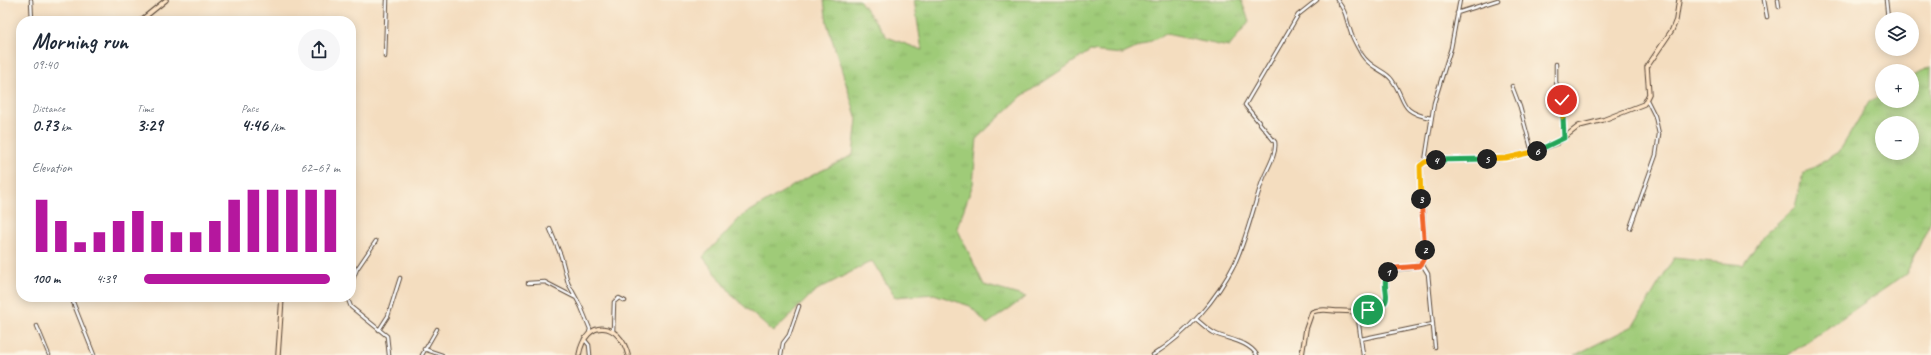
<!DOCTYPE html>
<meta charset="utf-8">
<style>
body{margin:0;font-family:Caveat,sans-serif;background:#f6f6f7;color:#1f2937;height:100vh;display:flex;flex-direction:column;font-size:15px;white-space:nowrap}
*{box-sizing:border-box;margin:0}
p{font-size:13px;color:#747a83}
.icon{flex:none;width:22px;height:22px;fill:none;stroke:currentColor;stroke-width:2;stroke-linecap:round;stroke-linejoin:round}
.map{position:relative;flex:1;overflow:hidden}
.panel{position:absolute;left:16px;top:16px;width:340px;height:286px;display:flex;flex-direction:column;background:#fff;border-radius:16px;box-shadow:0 2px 10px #0003}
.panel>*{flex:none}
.controls{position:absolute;left:1875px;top:12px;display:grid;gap:8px}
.controls a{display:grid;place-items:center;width:44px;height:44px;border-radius:50%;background:#fff;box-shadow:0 2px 10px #0003;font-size:20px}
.pin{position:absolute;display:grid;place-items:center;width:34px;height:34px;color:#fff;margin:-17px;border:2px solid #fff;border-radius:50%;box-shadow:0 1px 4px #0007}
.km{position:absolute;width:20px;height:20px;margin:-10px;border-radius:50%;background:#222;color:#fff;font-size:11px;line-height:20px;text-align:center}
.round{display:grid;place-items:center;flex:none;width:42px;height:42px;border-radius:21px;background:#f6f6f7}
.headline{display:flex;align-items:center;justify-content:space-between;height:68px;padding:0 16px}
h1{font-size:22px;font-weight:600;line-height:30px}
.stats{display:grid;grid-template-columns:repeat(3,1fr);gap:6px;height:68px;padding:4px 16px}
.stats div{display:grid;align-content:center}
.stats b{font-size:17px;font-weight:600}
.stats small{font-size:11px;font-weight:400}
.stats p{font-size:11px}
.chart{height:112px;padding:8px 16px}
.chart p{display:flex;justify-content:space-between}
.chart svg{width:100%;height:72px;margin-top:4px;stroke:#b5179e;stroke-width:6}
ul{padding:0 16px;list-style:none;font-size:13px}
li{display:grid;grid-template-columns:64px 48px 1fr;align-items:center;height:30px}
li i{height:10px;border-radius:5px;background:#b5179e}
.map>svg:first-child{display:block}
.grass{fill:url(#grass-tufts);stroke:#6d7a4b;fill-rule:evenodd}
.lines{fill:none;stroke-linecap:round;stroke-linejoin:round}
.street-casing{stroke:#574536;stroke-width:4.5}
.secondary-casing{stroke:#574536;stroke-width:5.5}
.street{stroke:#fff;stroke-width:2.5}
.secondary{stroke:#fee4c5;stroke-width:3.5}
.split-1-casing{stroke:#fff;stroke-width:8}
.split-2-casing{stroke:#fff;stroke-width:8}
.split-3-casing{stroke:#fff;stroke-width:8}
.split-4-casing{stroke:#fff;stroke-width:8}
.split-5-casing{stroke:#fff;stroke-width:8}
.split-6-casing{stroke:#fff;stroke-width:8}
.split-7-casing{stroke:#fff;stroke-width:8}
.split-8-casing{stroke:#fff;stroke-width:8}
.split-1{stroke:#22a559;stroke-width:5}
.split-2{stroke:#f0652b;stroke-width:5}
.split-3{stroke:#f0652b;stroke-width:5}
.split-4{stroke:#f5b400;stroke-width:5}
.split-5{stroke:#22a559;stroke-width:5}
.split-6{stroke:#f5b400;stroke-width:5}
.split-7{stroke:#22a559;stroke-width:5}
.split-8{stroke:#f5b400;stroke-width:5}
</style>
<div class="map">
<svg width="1931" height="355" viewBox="0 0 1931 355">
<defs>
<pattern id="grass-tufts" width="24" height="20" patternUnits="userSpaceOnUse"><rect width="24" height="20" fill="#9fcb78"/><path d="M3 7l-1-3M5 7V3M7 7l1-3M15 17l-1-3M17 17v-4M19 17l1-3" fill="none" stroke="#8aae67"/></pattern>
</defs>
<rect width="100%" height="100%" fill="#fcf5e5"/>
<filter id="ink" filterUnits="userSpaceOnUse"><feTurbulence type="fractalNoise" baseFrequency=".025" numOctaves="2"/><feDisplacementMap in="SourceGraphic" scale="8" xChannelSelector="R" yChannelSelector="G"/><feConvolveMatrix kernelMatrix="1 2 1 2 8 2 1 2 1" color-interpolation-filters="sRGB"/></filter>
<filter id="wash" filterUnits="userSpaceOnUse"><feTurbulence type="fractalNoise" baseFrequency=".012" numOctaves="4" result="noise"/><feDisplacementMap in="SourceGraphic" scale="16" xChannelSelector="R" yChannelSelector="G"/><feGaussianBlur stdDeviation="0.9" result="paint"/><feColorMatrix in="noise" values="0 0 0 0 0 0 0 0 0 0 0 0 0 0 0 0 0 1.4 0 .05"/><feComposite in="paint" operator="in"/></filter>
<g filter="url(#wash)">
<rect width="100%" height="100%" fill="#f4ddbf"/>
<path class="grass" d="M824,0H859L887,37L922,50L914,0H1241L1249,21L1229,47L1166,34L1123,54L1090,51L1022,96L977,138L973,184L957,228L984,285L1026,297L987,324L970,306L934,294L895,297L872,261L815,291L773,332L734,297L703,257L742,216L801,181L853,155L857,119L827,23Z
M1931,66V221L1906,274L1788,355H1575L1633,326L1674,258L1743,265L1764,235L1795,207L1803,174L1839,152L1869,102L1882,94V101H1912V77ZM1882,123H1912V153H1882Z"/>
</g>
<g filter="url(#ink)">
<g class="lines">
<g class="street-casing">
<path id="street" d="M31,0L32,21
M1337,0C1347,13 1345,16 1350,30C1352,38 1358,48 1362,55C1371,69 1385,70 1392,80C1407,101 1398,112 1431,118
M1764,0L1767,17
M1778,0L1779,7
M1886,0L1888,19
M1457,13L1498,0
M385,57L387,0
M1556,64V82L1562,100L1564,137
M1512,86L1520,107L1532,152
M1425,161L1434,103L1451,48L1460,0
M1630,228L1656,155L1659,134L1655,116L1647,100
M550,229L561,256L568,283L581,307L590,329L589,333
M1422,264L1428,274L1435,347
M528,283L545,282L576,298
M351,284L357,269L376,241
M71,297L94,355
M347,297L351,307L387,336L389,355
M1357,311L1363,355
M1196,319C1202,324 1209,331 1216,334C1230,340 1248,341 1257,355
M37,326L49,355
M379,330L388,316L400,278
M613,332L614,302L619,298L625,301
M584,339L589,345L590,355
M1361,339L1433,324
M424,349L442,355
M422,355L437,329
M781,355L783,343L789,335L799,306
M1153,355C1187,334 1217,299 1235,263C1247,237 1253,208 1262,182C1266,170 1277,155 1275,142L1245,105L1298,15L1317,0"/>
</g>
<g class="secondary-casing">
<path id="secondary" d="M140,21L166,0
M278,355L282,297
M579,355C586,317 620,322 628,355
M1302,355L1306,329L1312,312C1322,308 1330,311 1340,311C1354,312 1369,312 1382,306C1392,296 1382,283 1388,272C1399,266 1417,271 1423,261L1425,250L1420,169L1422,163L1431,160L1498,159L1537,151L1557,143L1579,126L1603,120L1644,104L1649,94L1647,67L1672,30L1676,20L1679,0"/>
</g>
<use href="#street" class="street"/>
<use href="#secondary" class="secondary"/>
</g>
</g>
<g class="lines" filter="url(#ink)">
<g class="split-1-casing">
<path id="split-1" d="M1368,310C1401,304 1378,290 1388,272"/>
</g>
<g class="split-2-casing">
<path id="split-2" d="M1388,272L1396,268L1420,266L1424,258L1425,250"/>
</g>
<g class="split-3-casing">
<path id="split-3" d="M1421,199L1425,250"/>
</g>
<g class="split-4-casing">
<path id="split-4" d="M1421,199L1420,166L1425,162L1436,160"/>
</g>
<g class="split-5-casing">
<path id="split-5" d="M1436,160L1487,159"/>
</g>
<g class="split-6-casing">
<path id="split-6" d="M1487,159L1506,158L1537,151"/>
</g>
<g class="split-7-casing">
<path id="split-7" d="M1537,151L1564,138L1563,117"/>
</g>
<g class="split-8-casing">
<path id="split-8" d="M1562,100L1563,117"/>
</g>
<use href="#split-1" class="split-1"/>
<use href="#split-2" class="split-2"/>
<use href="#split-3" class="split-3"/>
<use href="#split-4" class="split-4"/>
<use href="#split-5" class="split-5"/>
<use href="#split-6" class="split-6"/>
<use href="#split-7" class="split-7"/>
<use href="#split-8" class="split-8"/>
</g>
</svg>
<div class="controls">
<a><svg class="icon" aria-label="layers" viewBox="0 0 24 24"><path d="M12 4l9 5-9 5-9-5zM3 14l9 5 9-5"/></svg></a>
<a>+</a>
<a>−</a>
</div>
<div class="pin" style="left:1368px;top:310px;background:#1e9e55"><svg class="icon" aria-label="arrive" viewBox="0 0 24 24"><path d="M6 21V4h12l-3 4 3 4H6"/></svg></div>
<div class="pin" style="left:1562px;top:100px;background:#d93025"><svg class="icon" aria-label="check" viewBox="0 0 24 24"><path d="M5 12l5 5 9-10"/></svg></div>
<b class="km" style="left:1388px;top:272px">1</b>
<b class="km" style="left:1425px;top:250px">2</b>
<b class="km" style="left:1421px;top:199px">3</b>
<b class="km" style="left:1436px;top:160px">4</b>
<b class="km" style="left:1487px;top:159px">5</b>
<b class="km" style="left:1537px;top:151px">6</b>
<section class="panel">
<div class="headline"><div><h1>Morning run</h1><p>09:40</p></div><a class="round"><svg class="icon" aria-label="share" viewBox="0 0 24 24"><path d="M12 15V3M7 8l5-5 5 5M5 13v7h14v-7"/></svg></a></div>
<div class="stats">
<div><p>Distance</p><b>0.73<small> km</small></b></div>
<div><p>Time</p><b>3:29</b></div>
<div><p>Pace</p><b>4:46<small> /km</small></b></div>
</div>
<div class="chart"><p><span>Elevation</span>62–67 m</p>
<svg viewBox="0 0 160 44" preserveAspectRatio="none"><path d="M5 44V12M15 44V25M25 44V38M35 44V32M45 44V25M55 44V19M65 44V25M75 44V32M85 44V32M95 44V25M105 44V12M115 44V6M125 44V6M135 44V6M145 44V6M155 44V6"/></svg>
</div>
<ul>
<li><b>100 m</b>4:39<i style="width:95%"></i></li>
</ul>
</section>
</div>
